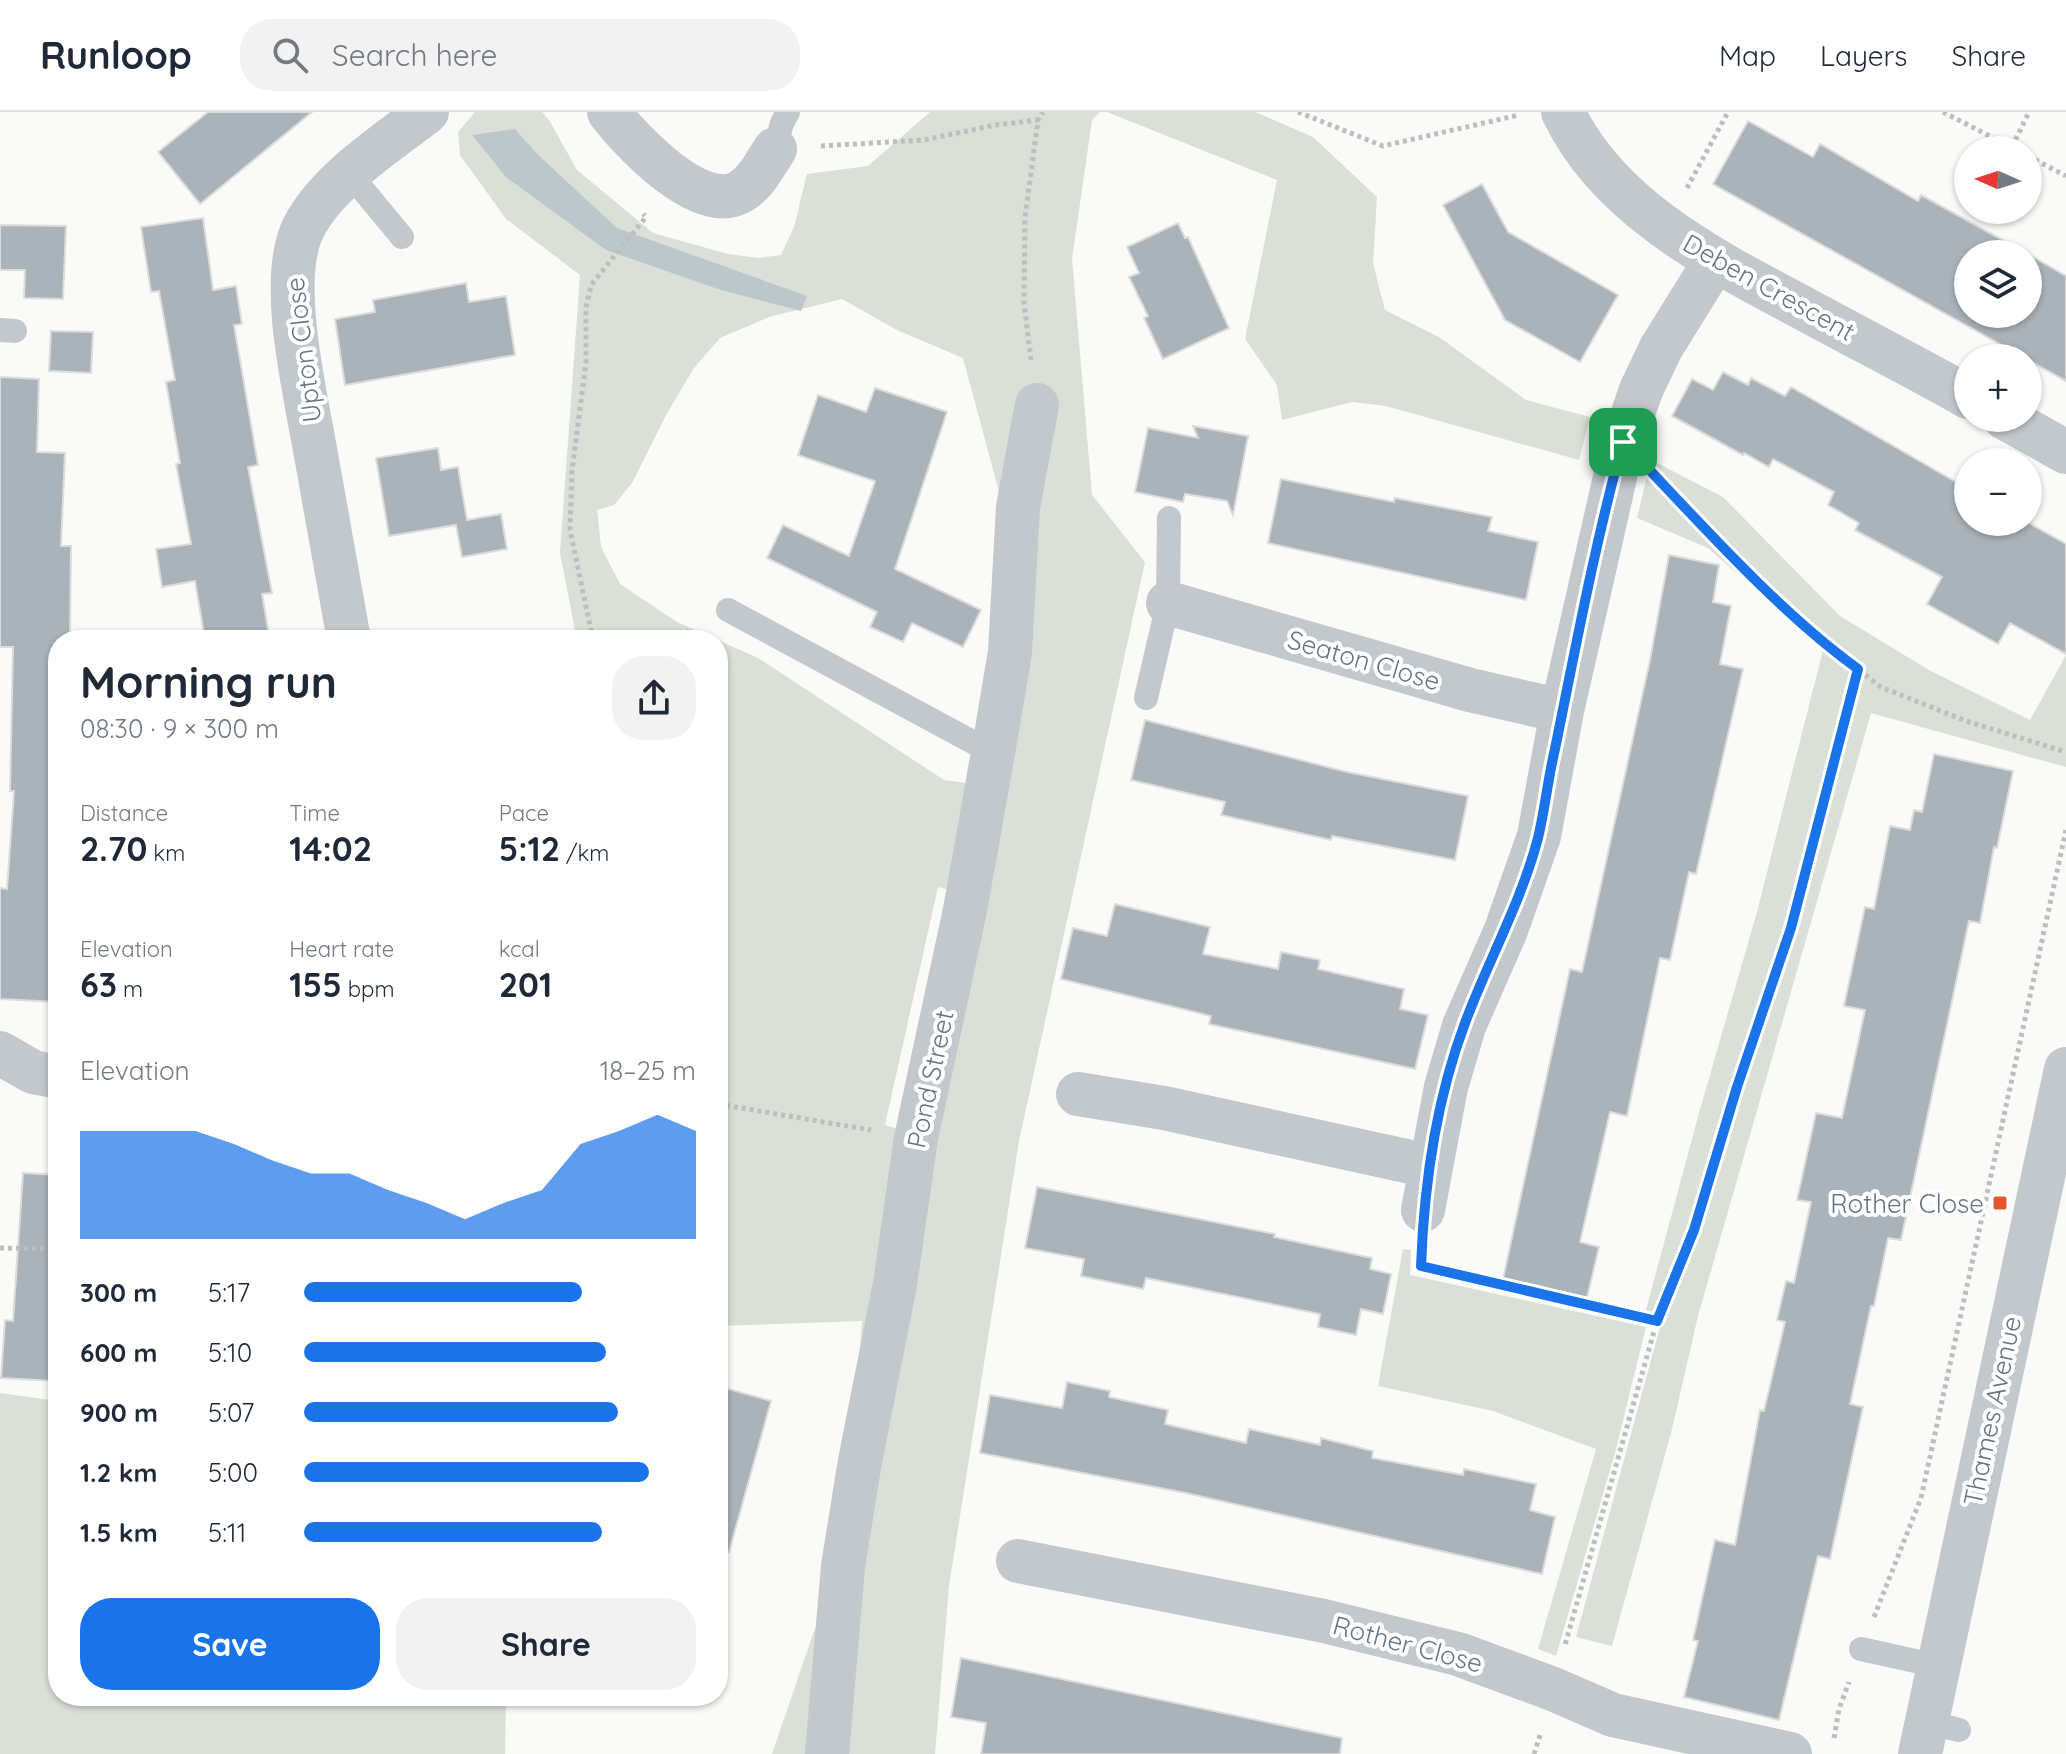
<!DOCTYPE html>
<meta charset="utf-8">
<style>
body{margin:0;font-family:Quicksand,sans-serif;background:#f2f2f3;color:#1f2937;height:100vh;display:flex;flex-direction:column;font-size:30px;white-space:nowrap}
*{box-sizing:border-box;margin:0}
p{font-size:26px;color:#747a83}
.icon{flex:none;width:44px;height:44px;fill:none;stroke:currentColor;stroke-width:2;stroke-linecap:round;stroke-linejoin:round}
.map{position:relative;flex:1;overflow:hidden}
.side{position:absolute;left:48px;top:518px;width:680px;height:1076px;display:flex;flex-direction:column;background:#fff;border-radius:32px;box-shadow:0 2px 6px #0004}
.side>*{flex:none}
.needle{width:52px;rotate:273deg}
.fabs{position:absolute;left:1954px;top:24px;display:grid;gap:16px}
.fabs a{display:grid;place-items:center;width:88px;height:88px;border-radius:50%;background:#fff;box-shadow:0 2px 6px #0004;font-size:40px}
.pin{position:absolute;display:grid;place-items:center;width:68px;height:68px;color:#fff;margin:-34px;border-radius:16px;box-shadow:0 4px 12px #0006}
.round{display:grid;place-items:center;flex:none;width:84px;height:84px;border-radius:32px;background:#f2f2f3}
.summary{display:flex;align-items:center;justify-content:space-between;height:136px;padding:0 32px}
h1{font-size:44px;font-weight:700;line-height:60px}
.metrics{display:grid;grid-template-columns:repeat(3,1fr);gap:12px;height:136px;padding:8px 32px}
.metrics div{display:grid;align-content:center}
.metrics b{font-size:34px;font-weight:700}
.metrics small{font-size:22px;font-weight:400}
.metrics p{font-size:22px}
.chart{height:224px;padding:16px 32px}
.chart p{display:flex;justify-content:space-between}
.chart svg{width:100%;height:144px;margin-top:8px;fill:#1a73e8;opacity:.7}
.primary-button{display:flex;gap:16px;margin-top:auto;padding:16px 32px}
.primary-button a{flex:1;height:92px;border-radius:32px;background:#1a73e8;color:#fff;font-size:32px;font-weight:700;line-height:92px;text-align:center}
.primary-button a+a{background:#f2f2f3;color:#1f2937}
ul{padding:0 32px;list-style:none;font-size:26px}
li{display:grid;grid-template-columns:128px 96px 1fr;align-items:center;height:60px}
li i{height:20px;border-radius:10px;background:#1a73e8}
header{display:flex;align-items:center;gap:48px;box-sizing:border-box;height:112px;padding:0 40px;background:#fff;border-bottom:2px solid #e0e1e3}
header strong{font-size:38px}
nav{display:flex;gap:44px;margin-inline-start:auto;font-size:28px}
.search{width:560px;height:72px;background:#f2f2f3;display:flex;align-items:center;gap:20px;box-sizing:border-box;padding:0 28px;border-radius:32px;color:#747a83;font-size:30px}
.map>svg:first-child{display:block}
.green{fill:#dadfd7;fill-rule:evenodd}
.water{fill:#bbc7cb}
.building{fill:#aab3b9;stroke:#dcdcda;stroke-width:2}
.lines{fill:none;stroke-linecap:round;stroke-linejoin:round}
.path{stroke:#bbbfc2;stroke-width:5;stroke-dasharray:4 4;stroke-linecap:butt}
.service{stroke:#c3c8cc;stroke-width:24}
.minor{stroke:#c3c8cc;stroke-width:44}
.tertiary{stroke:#c3c8cc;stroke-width:44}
.route-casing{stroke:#fff;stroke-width:16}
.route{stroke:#1a73e8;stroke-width:10}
.poi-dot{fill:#e4572e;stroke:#fff;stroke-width:3}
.labels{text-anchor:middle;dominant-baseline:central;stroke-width:8;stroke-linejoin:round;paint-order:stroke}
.street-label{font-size:26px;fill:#657683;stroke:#fff}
.poi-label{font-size:26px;fill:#657683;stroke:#fff;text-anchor:end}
</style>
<header>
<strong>Runloop</strong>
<div class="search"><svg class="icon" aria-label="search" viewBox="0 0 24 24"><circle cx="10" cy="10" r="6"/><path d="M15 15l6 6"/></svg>Search here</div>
<nav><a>Map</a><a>Layers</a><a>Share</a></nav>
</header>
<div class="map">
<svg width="2066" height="1642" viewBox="0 0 2066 1642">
<rect width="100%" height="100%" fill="#fafaf8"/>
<path class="green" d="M475,0H542L549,8L577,58L653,121L728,142L759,146L781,143L794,115L807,62L868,54L930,0H1100L1092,8L1072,147L1092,383L1145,450L1019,1029L949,1474L935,1642H772L815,1516L854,1479L886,1220L860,1234L862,1209L718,1214V528H577L560,441L580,163L506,107L460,43L458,20ZM842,187L897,218L963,246L1021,461L974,672L944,668L758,546L677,510L620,472L601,435L597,398L614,393L632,371L666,303L694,256L720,226L769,205ZM938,775L953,779L906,1020L885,1013Z
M1107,0H1255L1313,25L1377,85L1373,151L1385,198L1439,225L1526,288L1590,305L1579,348L1386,294L1352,290L1282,308L1277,273L1245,227L1277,68Z
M1651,348L1723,385L1840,504L1929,558L2030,608L2066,543V655L1871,601L1698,1204L1672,1317L1612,1534L1576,1525L1663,1204L1646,1198L1699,1001L1757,800L1823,538L1708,436L1637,406Z
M1403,1137L1411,1138L1410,1163L1646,1215L1615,1341L1556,1544L1538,1537L1596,1337L1493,1299L1378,1274Z
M0,1281L58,1289V1584H506L505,1642H0Z"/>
<path class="water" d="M515,17L538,43L617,116L807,184L801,199L718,177L606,138L506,65L472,23Z"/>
<path class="building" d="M208,0H312L200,92L158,40Z
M1748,9L1813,45L1820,32L1918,89L1921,83L2028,142H1968V202H2028V142L2066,164V269L1713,72Z
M1482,72L1508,120L1618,183L1580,250L1505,208L1443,93Z
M203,106L213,178L236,174L242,212L234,213L258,353L248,355L272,481L262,482L270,528H205L195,469L162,475L156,437L191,432L176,352L180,351L166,270L175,268L159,179L151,180L141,115Z
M1178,111L1185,126L1188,125L1229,216L1163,247L1144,206L1148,204L1129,165L1139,161L1127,135Z
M0,113L66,114L63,187L24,186L25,158H0Z
M466,171L469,190L506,184L515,243L345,273L335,207L375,200L373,188Z
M51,219L93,220L91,261L49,259Z
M1723,260L1748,273L1751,266L1785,284L1791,275L1968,377V410H2027L2066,432V542L2010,511L1998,532L1927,492L1942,465L1855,418L1859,411L1828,393L1834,380L1773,347L1769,355L1744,341L1743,343L1672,304L1692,267L1713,278Z
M0,265L39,267L37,340L65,341L61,434H71L70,528H58V890L0,887V776L7,777L14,679H10L13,535H0Z
M875,276L947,300L895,457L981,498L963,535L912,511L903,530L870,515L877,500L767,446L783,413L849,444L875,369L798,343L818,283L866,300Z
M1193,314L1248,324L1233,403L1227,389L1185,382L1183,390L1135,380L1148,316L1198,326Z
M438,336L441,358L458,355L467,408L501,402L507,437L462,445L456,413L389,424L376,346Z
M1281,367L1394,390L1395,386L1492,405L1488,419L1538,430L1526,488L1268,431Z
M1669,443L1719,453L1713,490L1731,494L1720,552L1743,557L1696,762L1689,760L1670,848L1660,846L1627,1004L1610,1000L1580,1130L1599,1135L1587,1186L1503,1167L1570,857L1582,860L1650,548Z
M1145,608L1347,660L1468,684L1455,748L1332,724L1331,728L1221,703L1225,690L1131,668Z
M1934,642L2013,659L1997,736L1994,735L1980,811L1969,809L1901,1128L1888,1126L1874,1194H1871L1850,1292L1863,1295L1830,1447L1818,1444L1779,1608L1684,1585L1698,1529L1693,1528L1715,1428L1735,1433L1760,1298L1764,1299L1785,1210L1777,1208L1786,1169L1794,1171L1811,1090L1797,1088L1816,1001L1842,1006L1865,898L1844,894L1865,795L1874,797L1890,714L1910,718L1914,698L1922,700Z
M1115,792L1210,815L1203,842L1278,857L1281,840L1320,848L1318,857L1404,877L1400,897L1428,903L1415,957L1209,912L1211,904L1061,867L1073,816L1107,824Z
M23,1061L58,1063L55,1269L1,1266L5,1208L13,1209Z
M1037,1075L1275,1122L1274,1125L1372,1146L1370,1157L1391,1162L1383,1202L1361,1197L1356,1223L1318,1215L1320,1202L1146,1166L1143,1177L1081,1164L1084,1147L1025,1136Z
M1067,1270L1110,1279L1109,1285L1168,1298L1165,1312L1246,1331L1249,1317L1320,1333L1321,1326L1373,1339L1372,1346L1463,1363L1464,1357L1536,1372L1530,1398L1555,1405L1542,1462L1186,1381L980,1341L990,1283L1062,1296Z
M718,1274L771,1289L729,1440L718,1438Z
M961,1546L1342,1626L1340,1642H981L986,1611L951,1605Z"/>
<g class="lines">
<path class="path" d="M1298,0L1383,34L1519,3
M1943,0L2017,38
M821,34L924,28L995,13L1038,8
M2012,35L2029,0
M2028,44L2066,64
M1687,76L1728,0
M1031,248L1024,191L1025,105L1038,8L1043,0
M1662,371L1749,461L1840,544L1881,575L1966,609L2066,640
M593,528L570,418L572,359L586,250V196L591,173L646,105L643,102
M718,992L871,1018
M0,1136L58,1137
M1421,1144V1154L1657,1209L1565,1533
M1657,1209L1694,1118L1737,975L1791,816L1858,557
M1874,1505L1921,1386L2066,718
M1834,1626L1839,1597L1849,1570
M1534,1642L1541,1620"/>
<path class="service" d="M775,37L782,11L788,0
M349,61L402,125
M0,218L15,219
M728,498L993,641
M1146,586L1168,491L1169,406
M1861,1537L1938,1554
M1927,1610L1959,1618"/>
<path class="minor" d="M609,0C630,28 700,103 740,80C756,71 765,52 775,37
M1563,0C1609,96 1711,147 1801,195C1856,225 1913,254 1968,285
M2005,306L2066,340
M1168,491L1470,578L1562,599
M349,528C338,466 327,404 316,343C306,283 279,177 301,121C322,72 386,32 427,0
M0,941L33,960L58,965
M1078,982L1164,996L1429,1054
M1423,1098L1446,975L1464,914L1506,818L1539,724L1562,599L1623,330L1641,278L1661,236L1715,149
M1018,1449L1324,1509L1458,1542L1553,1577L1613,1603L1790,1642
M827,1642L843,1454L860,1349L895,1172L916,1026L965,798L993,641L1010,540L1018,395L1037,293"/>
<path class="tertiary" d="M1920,1642L2066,957"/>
</g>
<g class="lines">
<g class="route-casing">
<path id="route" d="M1623,330C1695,405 1774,496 1858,557L1791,816L1737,975L1694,1118L1657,1209L1421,1154C1424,1073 1436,988 1465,911C1488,849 1521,791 1538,726C1545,697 1548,666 1555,637C1576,534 1595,431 1623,330Z"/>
</g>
<use href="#route" class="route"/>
</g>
<rect class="poi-dot" x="1992" y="1083" width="16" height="16" rx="4"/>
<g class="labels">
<g class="street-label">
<text transform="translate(1769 175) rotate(29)">Deben Crescent</text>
<text transform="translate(303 238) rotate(-97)">Upton Close</text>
<text transform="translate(1364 548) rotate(16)">Seaton Close</text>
<text transform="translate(930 967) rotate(-78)">Pond Street</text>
<text transform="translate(1992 1299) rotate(-78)">Thames Avenue</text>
<text transform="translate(1408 1532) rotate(15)">Rother Close</text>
</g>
<g class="poi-label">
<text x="1984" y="1091">Rother Close</text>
</g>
</g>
</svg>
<div class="fabs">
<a><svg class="needle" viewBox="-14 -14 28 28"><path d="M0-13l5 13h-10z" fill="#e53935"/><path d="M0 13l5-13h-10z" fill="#747a83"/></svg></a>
<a><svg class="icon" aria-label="layers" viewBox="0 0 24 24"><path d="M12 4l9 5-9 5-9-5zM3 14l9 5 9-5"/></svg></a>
<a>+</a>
<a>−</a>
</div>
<div class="pin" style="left:1623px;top:330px;background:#1e9e55"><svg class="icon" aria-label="arrive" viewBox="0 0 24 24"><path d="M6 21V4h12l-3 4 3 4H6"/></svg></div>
<section class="side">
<div class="summary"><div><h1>Morning run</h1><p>08:30 · 9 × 300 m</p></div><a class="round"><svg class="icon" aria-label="share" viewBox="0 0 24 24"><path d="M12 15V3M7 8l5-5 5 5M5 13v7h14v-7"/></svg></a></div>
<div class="metrics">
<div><p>Distance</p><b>2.70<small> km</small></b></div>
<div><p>Time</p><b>14:02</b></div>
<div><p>Pace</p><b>5:12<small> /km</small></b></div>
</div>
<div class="metrics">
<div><p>Elevation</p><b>63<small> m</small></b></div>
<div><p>Heart rate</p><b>155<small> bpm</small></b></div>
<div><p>kcal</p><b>201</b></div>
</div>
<div class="chart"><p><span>Elevation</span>18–25 m</p>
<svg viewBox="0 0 160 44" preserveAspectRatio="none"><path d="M0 44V11L10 11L20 11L30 11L40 15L50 20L60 24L70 24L80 29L90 33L100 38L110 33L120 29L130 15L140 11L150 6L160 11V44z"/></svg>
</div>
<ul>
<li><b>300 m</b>5:17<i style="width:71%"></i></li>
<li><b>600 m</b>5:10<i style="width:77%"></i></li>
<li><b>900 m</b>5:07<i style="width:80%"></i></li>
<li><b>1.2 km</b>5:00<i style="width:88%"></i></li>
<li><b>1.5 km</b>5:11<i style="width:76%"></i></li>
</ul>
<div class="primary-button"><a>Save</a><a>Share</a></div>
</section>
</div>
